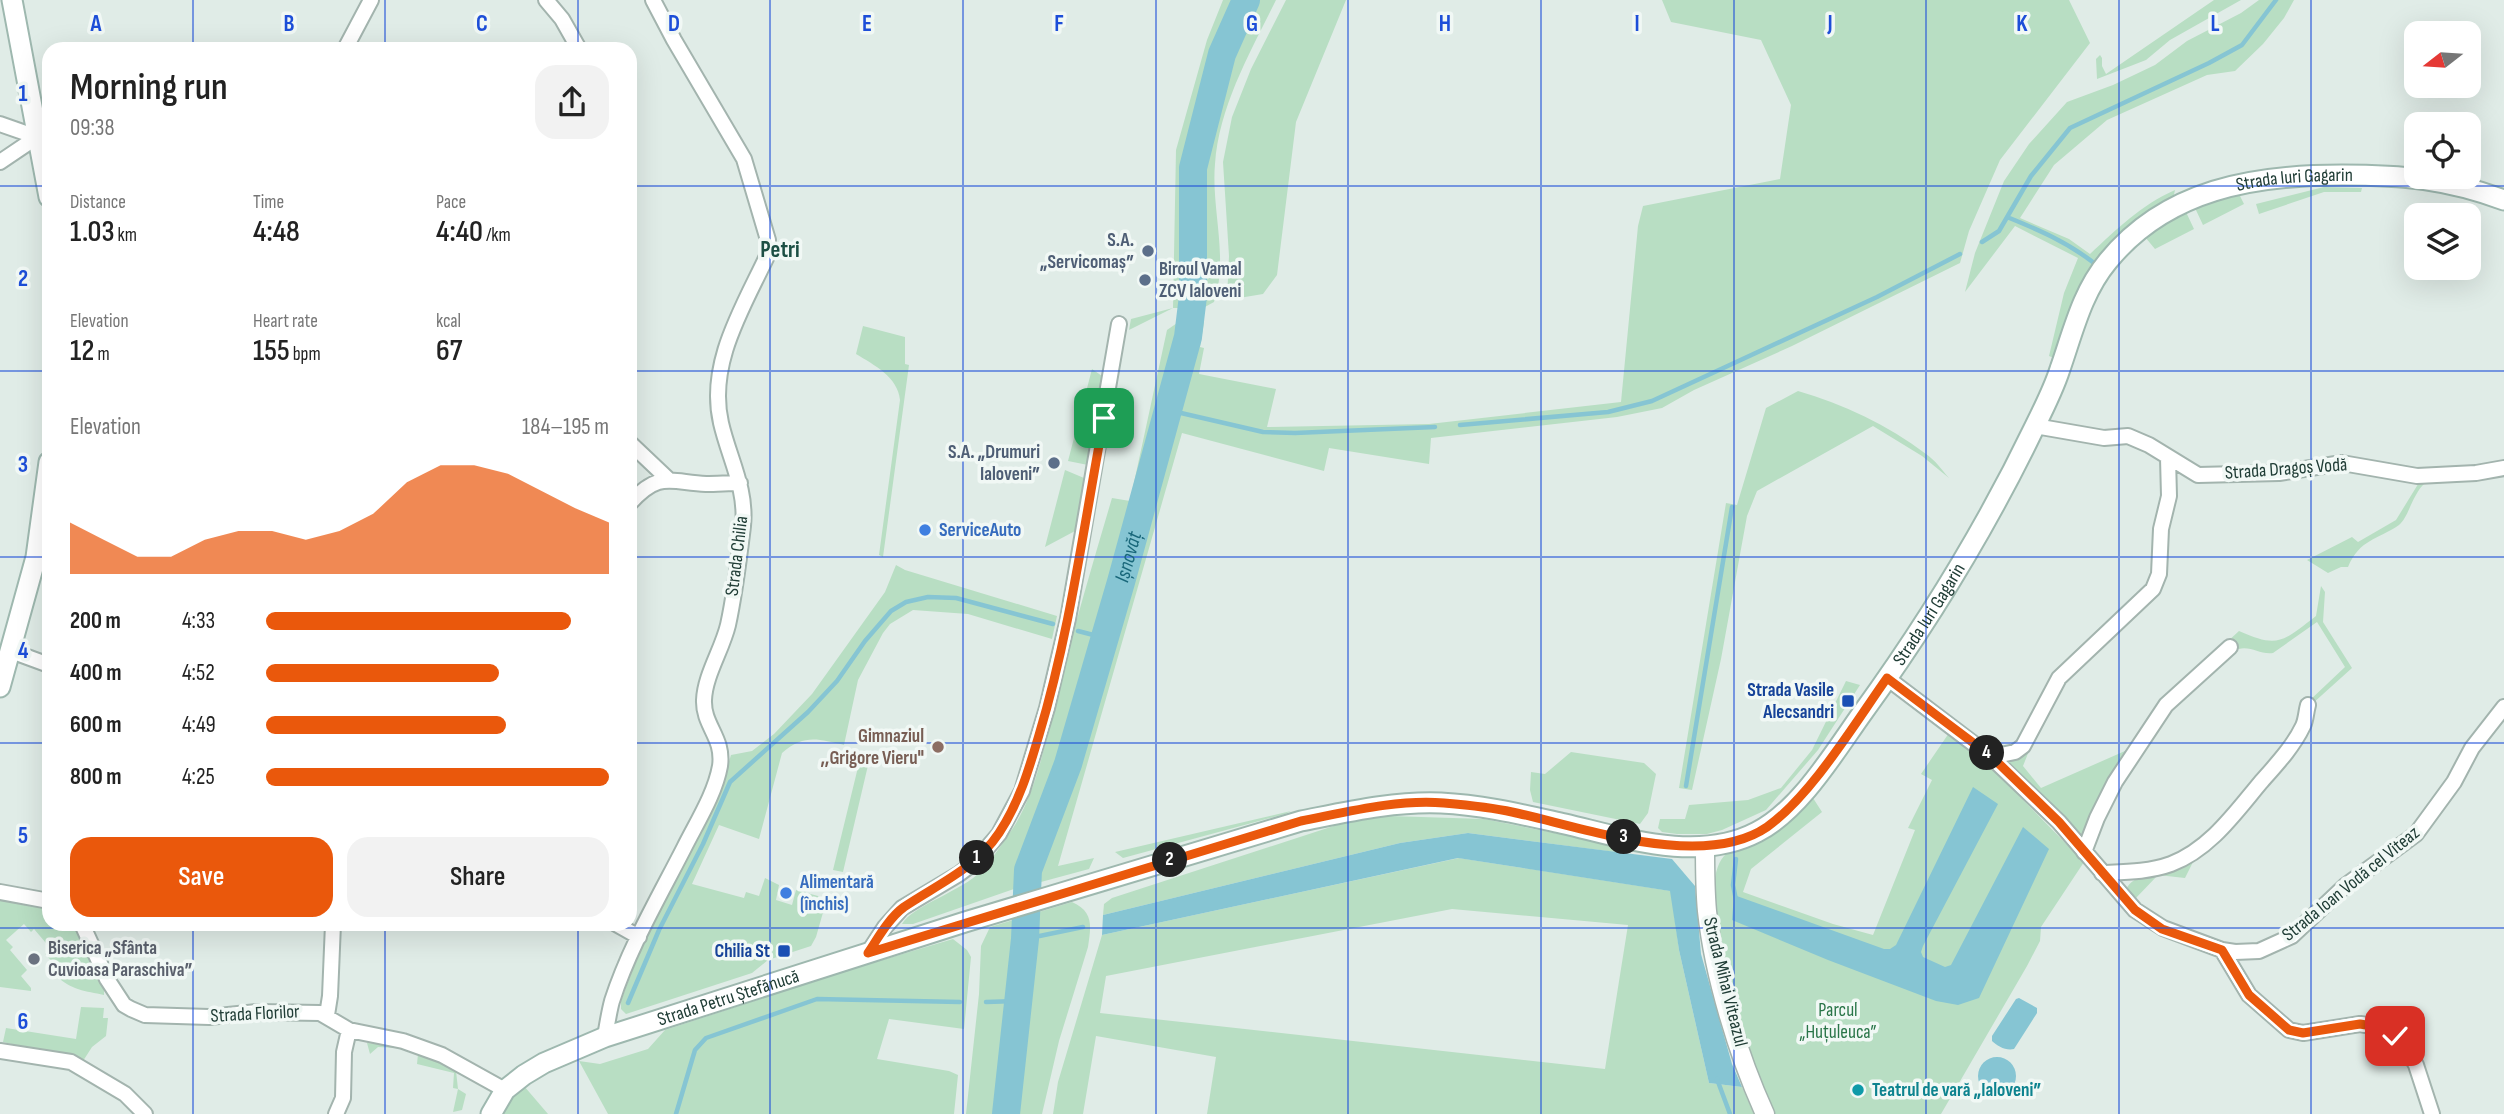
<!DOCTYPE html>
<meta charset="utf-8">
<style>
body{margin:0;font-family:"Sofia Sans Condensed",sans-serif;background:#f2f2f2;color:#222;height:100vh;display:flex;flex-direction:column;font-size:26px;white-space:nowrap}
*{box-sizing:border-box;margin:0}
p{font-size:23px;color:#767676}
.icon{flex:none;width:38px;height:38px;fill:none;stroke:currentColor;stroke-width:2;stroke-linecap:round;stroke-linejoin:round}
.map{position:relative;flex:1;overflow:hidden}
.details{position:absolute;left:42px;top:42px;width:595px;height:889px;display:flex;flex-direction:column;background:#fff;border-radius:21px;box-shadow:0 7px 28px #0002}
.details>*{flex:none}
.needle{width:46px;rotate:253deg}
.tools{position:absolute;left:2404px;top:21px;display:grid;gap:14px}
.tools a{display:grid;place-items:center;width:77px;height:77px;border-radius:14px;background:#fff;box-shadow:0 7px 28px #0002;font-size:35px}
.pin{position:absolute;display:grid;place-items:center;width:60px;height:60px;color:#fff;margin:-30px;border-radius:14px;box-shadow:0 4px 10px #0006}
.km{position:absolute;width:35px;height:35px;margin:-18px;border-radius:50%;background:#222;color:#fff;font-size:19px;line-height:35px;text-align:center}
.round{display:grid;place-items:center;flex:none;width:74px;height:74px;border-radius:21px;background:#f2f2f2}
.overview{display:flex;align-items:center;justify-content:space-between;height:119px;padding:0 28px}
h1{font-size:38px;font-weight:600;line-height:52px}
.metrics{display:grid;grid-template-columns:repeat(3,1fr);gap:10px;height:119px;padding:7px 28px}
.metrics div{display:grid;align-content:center}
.metrics b{font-size:30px;font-weight:600}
.metrics small{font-size:19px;font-weight:400}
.metrics p{font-size:19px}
.chart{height:196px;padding:14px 28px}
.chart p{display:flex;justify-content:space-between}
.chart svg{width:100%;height:126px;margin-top:7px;fill:#ea580c;opacity:.7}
.button{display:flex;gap:14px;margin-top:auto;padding:14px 28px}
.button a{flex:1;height:80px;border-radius:21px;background:#ea580c;color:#fff;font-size:28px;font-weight:600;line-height:80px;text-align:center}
.button a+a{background:#f2f2f2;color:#222}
ul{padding:0 28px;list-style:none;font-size:23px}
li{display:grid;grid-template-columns:112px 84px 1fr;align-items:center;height:52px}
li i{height:18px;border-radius:9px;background:#ea580c}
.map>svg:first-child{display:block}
.green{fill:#b8dec3;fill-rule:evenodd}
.water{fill:#86c5d3}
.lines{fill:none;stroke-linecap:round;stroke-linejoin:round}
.stream{stroke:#86c5d3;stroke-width:4.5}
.river{stroke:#86c5d3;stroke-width:28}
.minor-casing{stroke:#a3b4ae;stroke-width:18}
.tertiary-casing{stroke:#a3b4ae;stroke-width:21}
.secondary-casing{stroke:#9eb8af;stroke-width:23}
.minor{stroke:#fff;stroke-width:14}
.tertiary{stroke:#fff;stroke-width:18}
.secondary{stroke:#fff;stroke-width:19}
.route-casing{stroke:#fff;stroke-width:14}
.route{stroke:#ea580c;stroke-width:9}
.grid{fill:none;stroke:#1d4ed8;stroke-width:2;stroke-opacity:0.55}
.service-dot{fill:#5c6f8a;stroke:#f1f8f5;stroke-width:2.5}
.shop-dot{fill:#3f7fe0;stroke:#f1f8f5;stroke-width:2.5}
.transit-dot{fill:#1a4fb4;stroke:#f1f8f5;stroke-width:2.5}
.education-dot{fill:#8d6e63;stroke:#f1f8f5;stroke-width:2.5}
.worship-dot{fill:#6b7280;stroke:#f1f8f5;stroke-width:2.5}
.culture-dot{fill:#0f9aa8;stroke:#f1f8f5;stroke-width:2.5}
.labels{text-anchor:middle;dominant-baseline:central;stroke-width:7;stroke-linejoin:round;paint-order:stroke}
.street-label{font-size:19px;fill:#203d36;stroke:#f1f8f5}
.service-label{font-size:19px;font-weight:bold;fill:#4e5e75;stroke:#f1f8f5;text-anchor:end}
.shop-label{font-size:19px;font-weight:bold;fill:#366cbe;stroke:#f1f8f5;text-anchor:start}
.transit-label{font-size:19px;font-weight:bold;fill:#164399;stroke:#f1f8f5;text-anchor:end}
.education-label{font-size:19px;font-weight:bold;fill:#785e54;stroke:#f1f8f5;text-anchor:end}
.worship-label{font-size:19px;font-weight:bold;fill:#5b616d;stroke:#f1f8f5;text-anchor:start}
.park-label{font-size:19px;fill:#297548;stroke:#f1f8f5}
.culture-label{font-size:19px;font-weight:bold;fill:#0d838f;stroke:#f1f8f5;text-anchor:start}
.water-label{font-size:21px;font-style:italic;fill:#19677a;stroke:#f1f8f5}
.quarter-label{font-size:23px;font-weight:bold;fill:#1c4f44;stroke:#f1f8f5}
.grid-label{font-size:23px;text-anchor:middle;font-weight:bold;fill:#1d4ed8;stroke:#f1f8f5;stroke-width:7;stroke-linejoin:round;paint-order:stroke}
</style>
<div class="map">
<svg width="2504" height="1114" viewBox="0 0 2504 1114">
<rect width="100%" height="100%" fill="#e0ece7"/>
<path class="green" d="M1223,0H1276C1251,51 1219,106 1215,164C1211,209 1229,258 1214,302L1203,308H1173L1129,330L1131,319L1173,308L1176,150L1207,40Z
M1286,0H1346L1296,122L1277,275L1263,294L1227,300L1229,256L1223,162L1232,117L1251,69Z
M1662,0H2069L2090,43L2000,160L1969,231L1960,263L1792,346L1694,390L1662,408L1617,417L1431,438L1429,464L1329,448L1324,471L1182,433L1058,866L1094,858L1089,869L1011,890L913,924H902C912,906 964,890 981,871C993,859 1003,842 1013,828C1040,786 1047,730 1060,682C1076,620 1094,559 1112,498L1130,501L1167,330L1180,321L1204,322L1200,347L1204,348L1199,374L1276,389L1267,427L1429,424L1621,402L1638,226L1643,206L1780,179L1791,105L1761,40L1671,22Z
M2214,0H2241L2170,40L2146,60L2097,79L2096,59L2100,55L2102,58V66L2106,74Z
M2259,0H2294L2284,18L2263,44L2235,71L2207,75L2107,120L2054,165L2020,218L2069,239L2090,254C2117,229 2141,205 2175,190L2173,199C2157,210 2139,219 2124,232C2082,268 2069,307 2054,358L2049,356L2064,293L2078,258L2015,226L1965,292L1975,253L2004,181L2029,144L2067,102L2113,85L2155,65L2187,41L2241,13Z
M2324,187L2362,188L2361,192H2324L2259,214L2256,204Z
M2235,193L2239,194L2244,204L2203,225L2195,208Z
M2186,212L2194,229L2155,249L2145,237Z
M863,326L905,337V364L909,365L883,557L879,555L900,400C898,377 874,365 856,354Z
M1092,369L1102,376L1088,465L1068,461Z
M1798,391C1843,404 1888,425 1926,454C1935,460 1942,470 1949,478L1922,456L1873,426L1757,491L1747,516L1721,659L1692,790L1679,788L1726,503L1737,505L1766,408Z
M1065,470L1084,478L1075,531L1045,547Z
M2420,481L2426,482C2412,494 2409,517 2399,525C2377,540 2360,539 2348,567H2341L2328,573L2307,560L2352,537L2358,542L2396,520Z
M896,565L905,570L1057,616L1052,639L968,614L913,610L890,624L883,633L858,680L844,745C818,739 804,734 782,753L759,839L719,825L692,884L744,898L746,892L759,896L765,878L779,885L776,900L792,905L796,890L818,896L824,909L816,937L811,946L768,960L752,973L626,1014L621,1009V1001C628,983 634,964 643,946C672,882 711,822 731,755L752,751L774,734L812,694L885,592Z
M2321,586L2325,592L2323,622L2352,668L2312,704L2309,701L2345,667L2317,622L2273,653C2258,655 2249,643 2233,651L2227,642L2239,631C2279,649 2283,641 2316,616Z
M1846,681L1860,685L1818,750L1766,810L1722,830L1707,834H1677L1662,832L1658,828L1660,819H1685L1689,805L1748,800L1781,788L1812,750Z
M1949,733L1991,767L2084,862L2041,927L2040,941L2027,966L1941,1114H1775C1755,1069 1689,895 1724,856C1731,849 1749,847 1758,841C1778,829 1795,812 1813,798L1822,812L1751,869L1743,892L1833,924L1873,935L1915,830L1908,828L1932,780L1921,774Z
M2134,747L2082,841L2004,762L2029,751L2023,766L2041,788Z
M1571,752L1644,763L1656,774L1648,813L1640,824L1533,802L1530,790L1531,772L1545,774Z
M860,759L869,761L843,872L833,870Z
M1291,811L1285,814L1123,858L1115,852Z
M1390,816L1484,819L1605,843L1623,853L1468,833L1400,843L1103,915L1104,904L1112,898L1346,822Z
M1459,858L1671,891L1679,950L1709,1083L1742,1087L1754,1114H1207L1216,1057L1096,1036L1083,1114H1053L1058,1082L1102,935ZM1452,909L1628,925L1605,1069L1100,1013L1106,976Z
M2194,860L2185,878L2158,875L2135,899L2127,893L2126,889C2136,873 2151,876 2167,871C2176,868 2185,864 2194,860Z
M0,897L20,900L49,910V924H73L88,950L104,989V995C86,991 70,990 57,976L62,972L45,954L51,949L34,929L31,932L24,924L6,940L13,947L10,950L27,970L21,976L31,988V991L0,987Z
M1072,902C1094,912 1091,926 1088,947L1059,1041L1042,1114H966L979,994L981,946L990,927Z
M953,939L967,950L971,957L964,1029L889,1019L877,1059L949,1071L958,1075L954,1114H608L579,1061L600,1064L648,1049L665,1030L852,969Z
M81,1007L104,1008L103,1018H108L106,1036L92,1047L83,1061L3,1042L6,1028L76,1039Z
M367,1043C407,1045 421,1054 456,1071L458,1089L466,1094L462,1110L453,1112L458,1089L453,1088L454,1073L417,1064L418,1054L397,1048L378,1047L370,1054Z
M524,1086L548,1114H502L514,1095Z"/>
<path class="water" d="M1973,787L1998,804L1923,946L1921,952L1923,957L1945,967L1951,965L2023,827L2049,849L1979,998L1958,1005L1936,1001L1828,960L1732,920L1734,895L1884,949H1890L1896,945Z
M1468,833L1672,859L1695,886L1701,954L1732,1064L1742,1087L1709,1083L1679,950L1670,891L1458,858L1102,935L1103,915L1400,843Z
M2019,998L2037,1008V1013L2014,1049C2006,1051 1997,1046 1992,1041V1036L2016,999Z
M1978 1076a19 19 0 1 1 38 0a19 19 0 1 1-38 0Z"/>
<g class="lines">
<path class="stream" d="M2007,217C2039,230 2067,242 2094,263
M1982,242L1999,231L2031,176L2070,128L2209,63L2242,45L2276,0
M1168,410L1263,432L1295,433L1435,427
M1460,425L1608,412L1652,401L1877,297L1960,254
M1078,631L1105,638
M1686,786L1732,507
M1736,900L1733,885L1736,859
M1025,939L1083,927
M986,1002L1018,1001
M628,1003L659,930L703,844L730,782L808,712L837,681L865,641L891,611L906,602L928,597L956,598L1053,624
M1717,1079L1730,1114
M676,1114L695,1050L706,1038L817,999L960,1002"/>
<path class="river" id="s1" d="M1006,1114L1025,939L1028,870L1068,764L1121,582L1188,337L1193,296V168L1222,54L1246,0"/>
<g class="minor-casing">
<path id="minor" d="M546,0L562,19L579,49
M345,49L371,0
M0,124L37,137
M0,162L37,137
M2035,426L2104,438L2128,436L2149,445L2198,475L2279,473L2342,463L2417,476L2476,473L2504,468
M630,443L668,479
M630,503C659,471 669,482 706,484C717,484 729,483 740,483
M11,651L49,665
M1887,678L1991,757L2059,822L2135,910L2163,928L2222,950L2249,995L2289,1030L2303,1033L2360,1024L2372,1026L2395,1036L2406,1047L2416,1065L2432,1114
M1991,757L2015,752L2023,746L2059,678L2153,589L2159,574L2161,529L2169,496L2168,458
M2084,852L2097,818L2115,782L2166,705L2230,647
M2102,873C2125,872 2149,872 2171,864C2210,849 2235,813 2261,782C2276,765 2293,747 2303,726C2306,720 2306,712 2308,705
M0,892L49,901
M82,924L107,979L124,1005L131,1009L145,1015L209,1017L257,1012L320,1013L349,1030L403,1041L442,1055L505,1090
M616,924L639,937
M2222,950L2235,952L2259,951L2292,936L2345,886L2416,834L2454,782L2472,748L2504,707
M868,953L885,927L902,908L959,874L975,862L999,834L1022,791L1047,708L1068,619L1119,324
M327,1015L330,996L333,924
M605,1037C607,1025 609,1012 612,1001C629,948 659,897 684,848C697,822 715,794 720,766C724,737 703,726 704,700C705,675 722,650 728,625C735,593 739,559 743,526C747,489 729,458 721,423C707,363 744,306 768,254V240L744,159L674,40L653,0
M0,1051L71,1062L125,1094L145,1114
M336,1114L343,1098L344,1052L349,1030"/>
</g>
<g class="tertiary-casing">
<path id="tertiary" d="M1705,846C1705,868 1705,890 1707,911C1714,976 1738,1055 1765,1114"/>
</g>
<g class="secondary-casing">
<g id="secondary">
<path d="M12,0L49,197"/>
<path d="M0,687L36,557L49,462"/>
<path id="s2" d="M491,1114L505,1090L524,1075L544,1063L605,1037L965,922L1301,821C1347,812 1394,801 1441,803C1483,805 1524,815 1565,824C1625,838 1698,863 1757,832C1799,811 1834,753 1861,715C1927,624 1986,528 2035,426C2044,408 2054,388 2060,369C2073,332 2082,292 2108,261C2167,189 2254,175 2342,175C2403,175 2447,179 2504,200"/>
</g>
</g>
<use href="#minor" class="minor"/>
<use href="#tertiary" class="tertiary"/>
<use href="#secondary" class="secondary"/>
</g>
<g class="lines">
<g class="route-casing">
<path id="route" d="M1104,418C1084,524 1070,632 1039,735C1029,769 1019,803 999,833C975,869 938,884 904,907C889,918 878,938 868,953L1301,821C1347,812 1397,799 1444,803C1467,805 1490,807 1512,812C1582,827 1703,871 1767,827C1811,796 1855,723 1887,678L1992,757L2059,822L2135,910L2162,929L2222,950L2249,995L2289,1030L2303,1033L2360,1024L2372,1026L2395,1036"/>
</g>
<use href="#route" class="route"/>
</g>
<path class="grid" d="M193,0V49M385,0V49M578,0V49M770,0V1114M963,0V1114M1156,0V1114M1348,0V1114M1541,0V1114M1734,0V1114M1926,0V1114M2119,0V1114M2311,0V1114M0,186H49M630,186H2504M0,371H49M630,371H2504M0,557H49M630,557H2504M0,743H49M630,743H2504M193,924V1114M385,924V1114M578,924V1114M0,928H2504"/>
<g class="service-dot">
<circle cx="1148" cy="251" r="7"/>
<circle cx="1145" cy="280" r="7"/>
<circle cx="1054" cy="463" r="7"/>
</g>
<g class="shop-dot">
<circle cx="925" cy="530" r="7"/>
<circle cx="786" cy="893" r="7"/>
</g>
<g class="transit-dot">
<rect x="1841" y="694" width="14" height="14" rx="3.5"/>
<rect x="777" y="944" width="14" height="14" rx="3.5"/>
</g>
<circle class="education-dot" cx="938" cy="747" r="7"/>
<circle class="worship-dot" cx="34" cy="959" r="7"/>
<circle class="culture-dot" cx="1858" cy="1090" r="7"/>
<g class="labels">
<g class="street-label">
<text stroke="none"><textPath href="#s2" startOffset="2222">Strada Iuri Gagarin</textPath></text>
<text transform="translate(2286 469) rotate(-4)">Strada Dragoș Vodă</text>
<text transform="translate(737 556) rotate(-83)">Strada Chilia</text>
<text stroke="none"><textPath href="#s2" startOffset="1614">Strada Iuri Gagarin</textPath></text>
<text transform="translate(2351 884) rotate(-39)">Strada Ioan Vodă cel Viteaz</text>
<text transform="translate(1725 982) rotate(76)">Strada Mihai Viteazul</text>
<text stroke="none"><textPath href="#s2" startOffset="271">Strada Petru Ștefănucă</textPath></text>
<text transform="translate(255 1014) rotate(-3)">Strada Florilor</text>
</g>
<g class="service-label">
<text x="1134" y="240">S.A.<tspan x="1134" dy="22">„Servicomaș”</tspan></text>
<text x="1159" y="269" text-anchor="start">Biroul Vamal<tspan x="1159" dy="22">ZCV Ialoveni</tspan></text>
<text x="1040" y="452">S.A. „Drumuri<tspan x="1040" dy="22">Ialoveni”</tspan></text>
</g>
<g class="shop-label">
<text x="939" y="530">ServiceAuto</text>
<text x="800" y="882">Alimentară<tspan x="800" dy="22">(închis)</tspan></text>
</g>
<g class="transit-label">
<text x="1834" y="690">Strada Vasile<tspan x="1834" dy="22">Alecsandri</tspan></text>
<text x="770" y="951">Chilia St</text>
</g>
<g class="education-label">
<text x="924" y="736">Gimnaziul<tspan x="924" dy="22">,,Grigore Vieru"</tspan></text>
</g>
<g class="worship-label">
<text x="48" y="948">Biserica „Sfânta<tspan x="48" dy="22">Cuvioasa Paraschiva”</tspan></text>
</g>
<g class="park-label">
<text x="1838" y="1010">Parcul<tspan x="1838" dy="22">„Huțuleuca”</tspan></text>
</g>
<g class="culture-label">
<text x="1872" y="1090">Teatrul de vară „Ialoveni”</text>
</g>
<g class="water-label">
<text stroke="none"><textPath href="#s1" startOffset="574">Ișnovăț</textPath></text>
</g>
<g class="quarter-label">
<text x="780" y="250">Petri</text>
</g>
</g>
<g class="grid-label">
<text x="96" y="31">A</text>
<text x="289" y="31">B</text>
<text x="482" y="31">C</text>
<text x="674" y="31">D</text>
<text x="867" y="31">E</text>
<text x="1059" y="31">F</text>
<text x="1252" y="31">G</text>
<text x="1445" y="31">H</text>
<text x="1637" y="31">I</text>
<text x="1830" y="31">J</text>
<text x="2022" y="31">K</text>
<text x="2215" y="31">L</text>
<text x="23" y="101">1</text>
<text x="23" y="286">2</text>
<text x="23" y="472">3</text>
<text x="23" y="658">4</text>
<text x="23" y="843">5</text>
<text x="23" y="1029">6</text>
</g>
</svg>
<div class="tools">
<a><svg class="needle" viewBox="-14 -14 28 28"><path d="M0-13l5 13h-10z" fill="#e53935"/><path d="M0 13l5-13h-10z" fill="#767676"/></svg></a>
<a><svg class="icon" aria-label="locate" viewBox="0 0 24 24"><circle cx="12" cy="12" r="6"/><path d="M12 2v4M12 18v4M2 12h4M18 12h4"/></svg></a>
<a><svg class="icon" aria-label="layers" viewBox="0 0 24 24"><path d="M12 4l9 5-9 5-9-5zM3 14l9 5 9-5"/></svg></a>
</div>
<div class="pin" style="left:1104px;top:418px;background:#1e9e55"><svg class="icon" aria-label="arrive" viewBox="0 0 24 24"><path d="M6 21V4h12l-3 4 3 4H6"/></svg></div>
<div class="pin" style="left:2395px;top:1036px;background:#d93025"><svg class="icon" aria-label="check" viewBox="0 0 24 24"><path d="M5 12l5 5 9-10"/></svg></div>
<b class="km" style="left:977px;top:858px">1</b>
<b class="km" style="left:1170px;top:860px">2</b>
<b class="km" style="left:1624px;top:837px">3</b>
<b class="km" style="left:1987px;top:753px">4</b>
<section class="details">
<div class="overview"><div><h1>Morning run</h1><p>09:38</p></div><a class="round"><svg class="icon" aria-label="share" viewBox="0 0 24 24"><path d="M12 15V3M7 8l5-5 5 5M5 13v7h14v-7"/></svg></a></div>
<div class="metrics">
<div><p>Distance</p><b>1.03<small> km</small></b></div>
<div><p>Time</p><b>4:48</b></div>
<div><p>Pace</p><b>4:40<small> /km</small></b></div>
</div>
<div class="metrics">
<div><p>Elevation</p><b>12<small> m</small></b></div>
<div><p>Heart rate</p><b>155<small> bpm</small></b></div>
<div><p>kcal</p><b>67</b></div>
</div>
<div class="chart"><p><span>Elevation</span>184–195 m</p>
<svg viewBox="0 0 160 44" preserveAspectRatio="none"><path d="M0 44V26L10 32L20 38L30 38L40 32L50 29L60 29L70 32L80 29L90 23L100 12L110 6L120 6L130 9L140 15L150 21L160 26V44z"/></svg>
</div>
<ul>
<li><b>200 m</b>4:33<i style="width:89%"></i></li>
<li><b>400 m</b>4:52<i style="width:68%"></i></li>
<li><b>600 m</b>4:49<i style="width:70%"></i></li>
<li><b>800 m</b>4:25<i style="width:100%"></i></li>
</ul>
<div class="button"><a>Save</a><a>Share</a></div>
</section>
</div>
